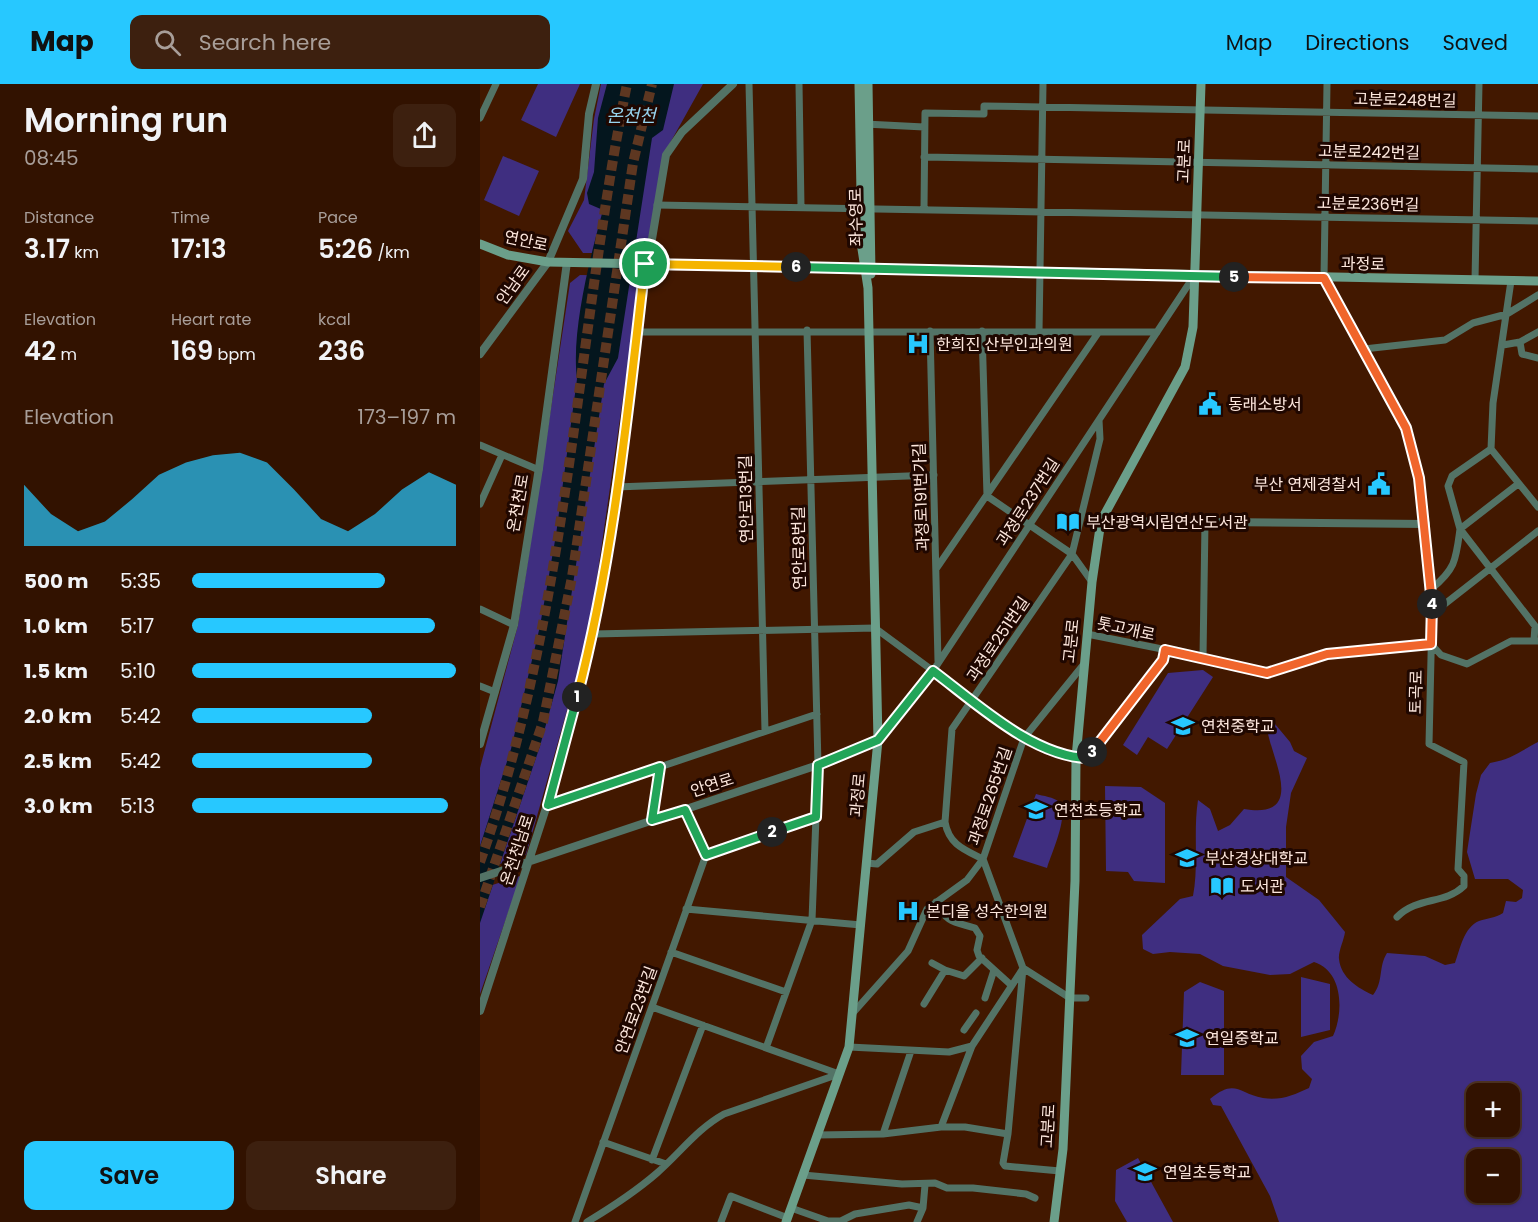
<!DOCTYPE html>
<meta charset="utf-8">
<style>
body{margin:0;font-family:Poppins,"Noto Sans KR",sans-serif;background:#3d200f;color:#f1f3f6;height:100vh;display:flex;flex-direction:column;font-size:22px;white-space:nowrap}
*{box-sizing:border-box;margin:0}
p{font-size:20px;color:#a89e99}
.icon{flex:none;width:33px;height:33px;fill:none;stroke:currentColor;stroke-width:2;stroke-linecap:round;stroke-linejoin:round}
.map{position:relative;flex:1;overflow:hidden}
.side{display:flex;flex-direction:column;background:#321200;width:480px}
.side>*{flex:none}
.tools{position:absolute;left:986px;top:999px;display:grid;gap:12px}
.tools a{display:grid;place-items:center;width:54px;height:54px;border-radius:12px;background:#321200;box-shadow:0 2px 4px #0004,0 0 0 2px #4d3222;font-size:30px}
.pin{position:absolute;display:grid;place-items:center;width:51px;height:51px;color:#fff;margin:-26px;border:3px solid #fff;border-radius:50%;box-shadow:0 2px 6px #0007}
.km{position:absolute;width:30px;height:30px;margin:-15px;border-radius:50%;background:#222;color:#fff;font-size:16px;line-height:30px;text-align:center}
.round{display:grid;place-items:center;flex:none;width:63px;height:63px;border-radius:12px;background:#3d200f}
.overview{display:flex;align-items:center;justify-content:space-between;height:102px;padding:0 24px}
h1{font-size:33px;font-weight:600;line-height:45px}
.figures{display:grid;grid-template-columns:repeat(3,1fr);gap:9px;height:102px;padding:6px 24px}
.figures div{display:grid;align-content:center}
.figures b{font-size:26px;font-weight:600}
.figures small{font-size:16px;font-weight:400}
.figures p{font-size:16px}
.chart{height:168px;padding:12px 24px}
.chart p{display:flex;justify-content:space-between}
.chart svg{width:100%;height:108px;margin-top:6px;fill:#27c8ff;opacity:.7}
.cta{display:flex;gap:12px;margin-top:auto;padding:12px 24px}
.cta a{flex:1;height:69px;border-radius:12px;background:#27c8ff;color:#111;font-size:24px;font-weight:600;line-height:69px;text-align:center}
.cta a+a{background:#3d200f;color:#f1f3f6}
ul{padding:0 24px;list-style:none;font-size:20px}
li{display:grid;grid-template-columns:96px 72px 1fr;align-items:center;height:45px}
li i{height:15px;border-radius:8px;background:#27c8ff}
header{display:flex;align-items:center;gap:36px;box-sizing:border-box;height:84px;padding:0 30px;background:#27c8ff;color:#111}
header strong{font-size:28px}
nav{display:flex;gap:33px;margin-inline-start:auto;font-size:21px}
.search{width:420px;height:54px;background:#3d200f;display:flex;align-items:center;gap:15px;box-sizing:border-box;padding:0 21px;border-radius:12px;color:#a89e99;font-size:22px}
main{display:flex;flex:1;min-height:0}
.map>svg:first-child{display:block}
.green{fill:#3f2e80;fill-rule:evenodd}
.water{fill:#04161e}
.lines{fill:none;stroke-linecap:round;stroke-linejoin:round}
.trunk-tunnel{stroke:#5e3721;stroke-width:10;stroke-dasharray:10 5;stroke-linecap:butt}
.minor{stroke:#537366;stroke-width:7}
.tertiary{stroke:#537366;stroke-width:8}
.secondary{stroke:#6b9f8a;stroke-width:9}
.split-1-casing{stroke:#fff;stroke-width:12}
.split-2-casing{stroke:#fff;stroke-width:12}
.split-3-casing{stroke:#fff;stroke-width:12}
.split-4-casing{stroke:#fff;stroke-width:12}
.split-5-casing{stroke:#fff;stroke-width:12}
.split-6-casing{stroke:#fff;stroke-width:12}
.split-7-casing{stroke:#fff;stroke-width:12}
.split-1{stroke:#f5b400;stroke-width:8}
.split-2{stroke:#22a559;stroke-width:8}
.split-3{stroke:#22a559;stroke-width:8}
.split-4{stroke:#f0652b;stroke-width:8}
.split-5{stroke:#f0652b;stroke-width:8}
.split-6{stroke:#22a559;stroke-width:8}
.split-7{stroke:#f5b400;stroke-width:8}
.labels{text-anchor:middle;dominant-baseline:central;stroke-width:6;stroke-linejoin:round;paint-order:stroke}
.street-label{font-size:16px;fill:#fde7dd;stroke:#1f0700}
.poi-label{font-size:16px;fill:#fde7dd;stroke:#1f0700;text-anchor:start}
.water-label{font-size:18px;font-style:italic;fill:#97d4ef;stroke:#1f0700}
</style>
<header>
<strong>Map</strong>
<div class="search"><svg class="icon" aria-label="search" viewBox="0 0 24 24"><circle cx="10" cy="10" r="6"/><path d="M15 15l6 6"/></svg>Search here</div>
<nav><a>Map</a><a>Directions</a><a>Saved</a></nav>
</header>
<main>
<section class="side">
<div class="overview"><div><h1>Morning run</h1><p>08:45</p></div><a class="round"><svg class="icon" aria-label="share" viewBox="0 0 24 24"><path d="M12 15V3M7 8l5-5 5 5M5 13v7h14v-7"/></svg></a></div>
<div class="figures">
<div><p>Distance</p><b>3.17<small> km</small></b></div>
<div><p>Time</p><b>17:13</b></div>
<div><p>Pace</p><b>5:26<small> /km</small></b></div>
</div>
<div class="figures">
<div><p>Elevation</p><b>42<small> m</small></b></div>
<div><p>Heart rate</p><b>169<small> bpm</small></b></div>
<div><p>kcal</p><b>236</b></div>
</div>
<div class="chart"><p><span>Elevation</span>173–197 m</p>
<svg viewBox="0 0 160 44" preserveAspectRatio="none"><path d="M0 44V19L10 31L20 38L30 34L40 25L50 15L60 10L70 7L80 6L90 10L100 21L110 33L120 38L130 31L140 21L150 14L160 19V44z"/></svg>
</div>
<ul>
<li><b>500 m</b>5:35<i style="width:73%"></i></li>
<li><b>1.0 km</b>5:17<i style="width:92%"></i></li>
<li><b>1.5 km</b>5:10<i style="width:100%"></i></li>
<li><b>2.0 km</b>5:42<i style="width:68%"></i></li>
<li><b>2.5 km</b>5:42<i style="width:68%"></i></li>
<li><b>3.0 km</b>5:13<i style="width:97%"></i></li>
</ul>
<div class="cta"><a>Save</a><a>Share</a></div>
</section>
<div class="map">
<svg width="1058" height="1138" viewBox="0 0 1058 1138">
<rect width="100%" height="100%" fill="#421800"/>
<path class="green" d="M58,0H100L76,53L41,36Z
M121,0H135L127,125L116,169H103L88,147L104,116L114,35Z
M179,0H223L190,59L168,167L149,169Z
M23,72L59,87L39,132L4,116Z
M100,191L155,192L157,195L151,258L109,549L46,771L0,787V684L38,541L90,199Z
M723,586L733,593L687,665L668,653L657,671L643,661L688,589Z
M795,640L810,658L814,667L827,674L811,709L806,743V793L839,816L865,848C864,856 858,868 859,875C861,894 878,904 893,911C904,897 898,883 907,869L945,872L965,881L975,879C980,865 984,843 999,837C1008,834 1015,834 1023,829L1026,817L1036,818L1042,814L1043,806L1028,795H995L987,768L996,710L1001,691L1010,679C1032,675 1039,668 1058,658V1138H799L790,1112L741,1022L733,1021L730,1015C755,994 758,1009 783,1014C800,1017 814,1011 829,1004L832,995L822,985L821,972L834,958L853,952C864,928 863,887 834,878L810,890L790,891L743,882L720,870L690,868L673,870L663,865L662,851L700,815L713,812C719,780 713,748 718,716L730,725L738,747L750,741L764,725C829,736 790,672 787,644ZM996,1010H1029V1042H996ZM996,1076H1029V1108H996Z
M625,702L661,703L685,719V799L654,797L648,788L626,787Z
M556,710C563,712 574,713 579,718C590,730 571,770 567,784L533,773Z
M40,792L38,800L0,910V805Z
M821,893L850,900V946L821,953Z
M720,898L744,907V991H701L704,908Z
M658,1074L693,1138H647L635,1117L636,1086Z"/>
<path class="water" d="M127,0H194L183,46L172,54L138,274L124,300L78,597L60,662L0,839V762L31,665L60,542L76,451L97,295C91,248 110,173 123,126L109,120L107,109L114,88L118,34Z"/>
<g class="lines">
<path class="trunk-tunnel" d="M0,778C89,527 95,259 147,0
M0,823L63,638L92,493L153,79L172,0"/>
<path class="minor" d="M269,0L285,647
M319,0L321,122
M847,0L844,194L926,344L939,394L952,530L949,660L984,678L978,785L984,792V802C964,821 938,812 917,833
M0,34L16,0
M385,40L444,43
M444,73L1058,85
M177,121L1058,137
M444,125L445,29L504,30V22L1058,32
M995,196L999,0
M1031,197L1013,319L1011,365L1058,423
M450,247L458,577
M502,247L507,412L592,470L612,498
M157,248H677
M559,248L563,0
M1040,258L1042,270L1058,274
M1023,261L1040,258L1058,248
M884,265L965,256L993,239L1027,230L1058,211
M0,361L59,386
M1011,365L972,392L968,402L980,445L1055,542L1054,556
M136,403L454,391
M0,420L22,371
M456,485L618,249
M951,505C976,485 976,475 980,445L1038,400
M0,525L34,541
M952,530L1058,447
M114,550L395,544L544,654L596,674H607L683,576L685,566
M607,550L732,575L778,589H787L847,570L951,560L961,571L987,580L1031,557H1058
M723,573L725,438
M0,602L15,608
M398,656L453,587L714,192
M67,721L337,630
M172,736L180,683
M465,738C469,761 485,766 503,775L543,884L590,914H606
M226,771L336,733
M386,779L397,780L434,748L465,738L472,645L592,470L620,355L619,336
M456,818C467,840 475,838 495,844L500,852L497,866L499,872L531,901
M206,825L381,841
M191,868L306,908
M452,879L465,886
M543,884L528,1050L523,1079L525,1082L580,1087
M505,914L514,886
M444,920L465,886L484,892L502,874
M172,923L359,990
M372,930L428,867L447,825L487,796L503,775L544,654L604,580
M484,946L496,929
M369,963L469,968L492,962
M286,964L332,836L338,681L327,246
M461,1043L492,962L542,886
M403,1050L431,967
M337,1051L403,1050L461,1043H485L528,1050
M123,1058L186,1080
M172,1076L223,941
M323,1091L422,1100L455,1099L467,1104H493L546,1110L555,1114
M311,1124L348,1137H361L375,1130L429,1121L443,1124
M95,1138L226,771L205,726
M107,1138C132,1123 155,1108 177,1089C200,1069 217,1045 244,1030L359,990
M241,1138L251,1112L308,1134
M437,1138L443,1124L445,1101"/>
<path class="tertiary" d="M0,270L68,178L103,95L109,30L116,0
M621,437L946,440
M0,660L34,541L59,384L87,178
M0,794L338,681L398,656
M0,927L67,721L114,550L150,307L165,180L170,167L186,71L202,48L253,0"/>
<path class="secondary" d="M388,0L391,190
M0,160L28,171L68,178L1058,197
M306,1138L369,963L398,656L388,204L382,165L379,0
M574,1138L583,1065L595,797L596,674L612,498L621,437L705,283L713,243L721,0"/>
</g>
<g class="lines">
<g class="split-1-casing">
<path id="split-1" d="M97,613C134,472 148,324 165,180"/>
</g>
<g class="split-2-casing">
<path id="split-2" d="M97,613L68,721L180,683L172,736L205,726L226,771L292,748"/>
</g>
<g class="split-3-casing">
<path id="split-3" d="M292,748L336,733L338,681L398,656L453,587C495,618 553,673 608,674L612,668"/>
</g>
<g class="split-4-casing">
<path id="split-4" d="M612,668L683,576L685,566L787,589L847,570L951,560L952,520"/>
</g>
<g class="split-5-casing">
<path id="split-5" d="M754,193L844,194L926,344L939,394L952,520"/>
</g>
<g class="split-6-casing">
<path id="split-6" d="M316,183L754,193"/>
</g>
<g class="split-7-casing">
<path id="split-7" d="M165,180L316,183"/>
</g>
<use href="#split-1" class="split-1"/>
<use href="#split-2" class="split-2"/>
<use href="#split-3" class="split-3"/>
<use href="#split-4" class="split-4"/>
<use href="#split-5" class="split-5"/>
<use href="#split-6" class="split-6"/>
<use href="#split-7" class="split-7"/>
</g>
<defs>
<g id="hospital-bare" transform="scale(1.8)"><path d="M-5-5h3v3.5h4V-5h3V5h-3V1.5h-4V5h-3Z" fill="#27c8ff" stroke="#1f0700" stroke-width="2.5" paint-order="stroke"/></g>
<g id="civic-bare" transform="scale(1.8)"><path d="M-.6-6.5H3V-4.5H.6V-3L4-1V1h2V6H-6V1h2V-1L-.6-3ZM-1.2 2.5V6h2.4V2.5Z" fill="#27c8ff" stroke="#1f0700" stroke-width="2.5" paint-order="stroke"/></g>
<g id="library-bare" transform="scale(1.8)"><path d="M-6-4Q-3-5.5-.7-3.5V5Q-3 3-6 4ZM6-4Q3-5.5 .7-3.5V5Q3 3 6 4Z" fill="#27c8ff" stroke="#1f0700" stroke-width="2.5" paint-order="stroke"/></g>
<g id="school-bare" transform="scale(1.8)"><path d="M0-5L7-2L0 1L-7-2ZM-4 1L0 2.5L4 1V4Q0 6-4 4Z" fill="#27c8ff" stroke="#1f0700" stroke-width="2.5" paint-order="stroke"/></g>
<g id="university-bare" transform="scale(1.8)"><path d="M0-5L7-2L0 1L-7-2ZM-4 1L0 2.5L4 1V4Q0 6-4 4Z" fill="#27c8ff" stroke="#1f0700" stroke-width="2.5" paint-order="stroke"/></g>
</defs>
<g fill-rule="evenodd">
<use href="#hospital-bare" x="438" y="260"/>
<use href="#civic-bare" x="730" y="320"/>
<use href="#civic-bare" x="899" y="400"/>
<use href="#library-bare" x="588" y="438"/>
<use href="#school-bare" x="703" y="642"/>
<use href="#school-bare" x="556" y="726"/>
<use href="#university-bare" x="707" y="774"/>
<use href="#library-bare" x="742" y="802"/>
<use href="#hospital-bare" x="428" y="827"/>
<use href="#school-bare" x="707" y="954"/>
<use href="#school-bare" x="665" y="1088"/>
</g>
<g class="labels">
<g class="street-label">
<text transform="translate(925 16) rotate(1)">고분로248번길</text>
<text transform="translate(889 68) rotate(1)">고분로242번길</text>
<text transform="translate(704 77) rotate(-88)">고분로</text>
<text transform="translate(888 120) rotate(1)">고분로236번길</text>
<text transform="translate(376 133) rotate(-91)">좌수영로</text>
<text transform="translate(46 157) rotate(12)">연안로</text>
<text transform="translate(883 180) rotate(1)">과정로</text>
<text transform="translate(33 201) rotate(-54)">안남로</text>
<text transform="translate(441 413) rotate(-92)">과정로191번가길</text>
<text transform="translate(266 415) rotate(-91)">연안로13번길</text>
<text transform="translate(548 418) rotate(-57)">과정로237번길</text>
<text transform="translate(38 419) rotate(-80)">온천천로</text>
<text transform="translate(319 464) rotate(-91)">연안로8번길</text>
<text transform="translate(646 545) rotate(12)">톳고개로</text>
<text transform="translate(518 555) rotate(-56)">과정로251번길</text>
<text transform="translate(591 557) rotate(-84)">고분로</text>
<text transform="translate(936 608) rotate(-89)">토곡로</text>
<text transform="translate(232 701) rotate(-18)">안연로</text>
<text transform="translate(378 711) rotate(-85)">과정로</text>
<text transform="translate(510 712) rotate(-71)">과정로265번길</text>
<text transform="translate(37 766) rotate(-72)">온천천남로</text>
<text transform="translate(156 926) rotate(-70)">안연로23번길</text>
<text transform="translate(568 1042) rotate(-87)">고분로</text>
</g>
<g class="poi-label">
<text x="456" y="260">한희진 산부인과의원</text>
<text x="748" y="320">동래소방서</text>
<text x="881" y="400" text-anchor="end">부산 연제경찰서</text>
<text x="606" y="438">부산광역시립연산도서관</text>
<text x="721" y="642">연천중학교</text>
<text x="574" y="726">연천초등학교</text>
<text x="725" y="774">부산경상대학교</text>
<text x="760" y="802">도서관</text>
<text x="446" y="827">본디올 성수한의원</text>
<text x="725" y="954">연일중학교</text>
<text x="683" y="1088">연일초등학교</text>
</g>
<g class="water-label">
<text x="151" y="31">온천천</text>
</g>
</g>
</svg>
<div class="tools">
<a>+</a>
<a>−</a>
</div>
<div class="pin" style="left:165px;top:180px;background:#1e9e55"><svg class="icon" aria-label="arrive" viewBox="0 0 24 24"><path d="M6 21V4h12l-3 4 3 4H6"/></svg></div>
<b class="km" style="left:97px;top:613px">1</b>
<b class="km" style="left:292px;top:748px">2</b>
<b class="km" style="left:612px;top:668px">3</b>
<b class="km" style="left:952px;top:520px">4</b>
<b class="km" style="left:754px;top:193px">5</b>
<b class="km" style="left:316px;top:183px">6</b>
</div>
</main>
